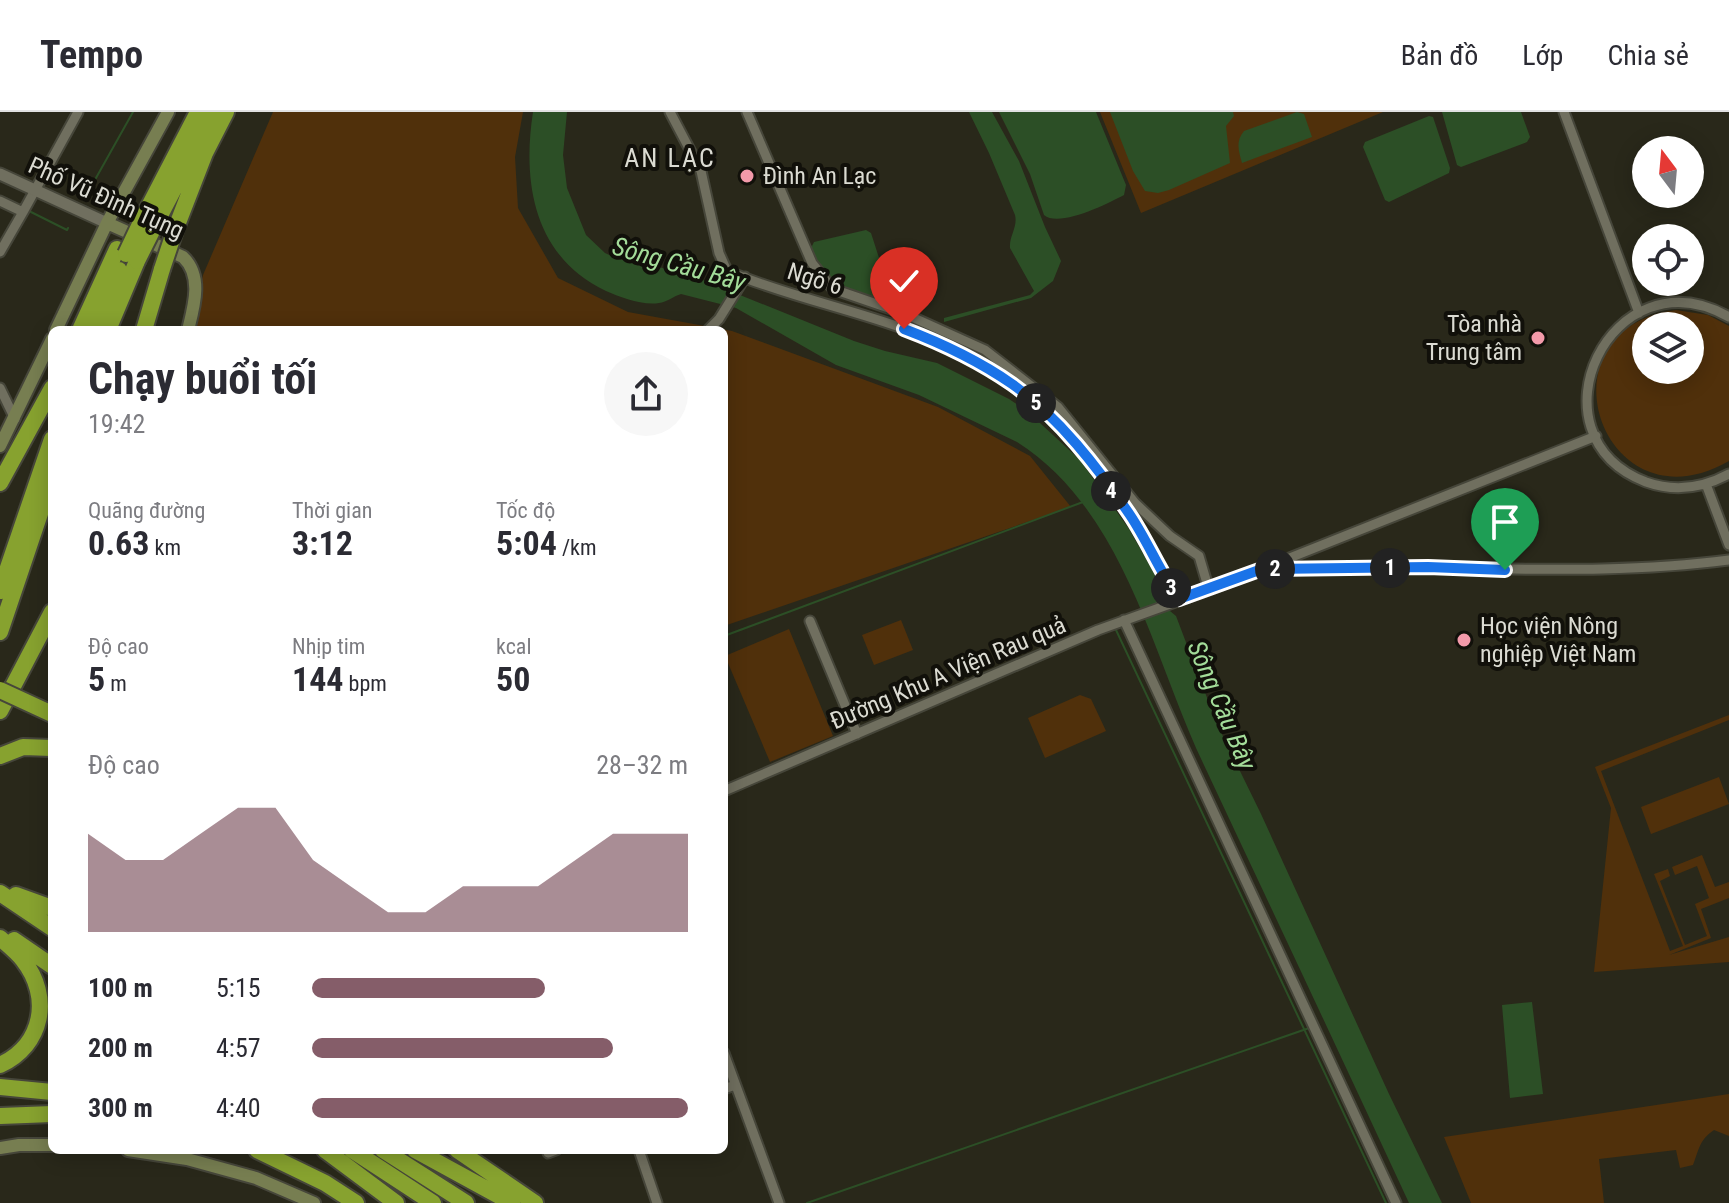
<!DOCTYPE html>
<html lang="vi">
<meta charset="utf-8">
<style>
body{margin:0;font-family:"Roboto Condensed",sans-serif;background:#f7f7f7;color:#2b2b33;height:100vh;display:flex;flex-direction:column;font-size:30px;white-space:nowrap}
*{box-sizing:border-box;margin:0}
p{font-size:26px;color:#7c7c81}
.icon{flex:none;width:44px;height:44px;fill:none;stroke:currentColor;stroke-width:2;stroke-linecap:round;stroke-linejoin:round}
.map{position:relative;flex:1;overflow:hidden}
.drawer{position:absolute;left:48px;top:214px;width:680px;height:828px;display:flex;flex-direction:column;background:#fff;border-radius:12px;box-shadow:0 4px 20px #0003}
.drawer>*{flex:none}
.needle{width:52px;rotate:344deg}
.fabs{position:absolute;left:1632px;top:24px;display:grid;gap:16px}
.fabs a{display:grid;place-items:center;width:72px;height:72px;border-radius:50%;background:#fff;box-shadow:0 4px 20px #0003;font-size:40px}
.pin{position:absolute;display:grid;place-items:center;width:68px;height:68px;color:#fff;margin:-82px -34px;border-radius:50% 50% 50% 0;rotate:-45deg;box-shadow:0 0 8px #0007}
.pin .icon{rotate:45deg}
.km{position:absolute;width:40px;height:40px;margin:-20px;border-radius:50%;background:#222;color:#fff;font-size:22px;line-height:40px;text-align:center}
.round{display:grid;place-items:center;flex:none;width:84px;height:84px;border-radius:42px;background:#f7f7f7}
.head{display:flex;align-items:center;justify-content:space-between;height:136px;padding:0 40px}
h1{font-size:44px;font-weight:700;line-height:60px}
.figures{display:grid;grid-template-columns:repeat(3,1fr);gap:12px;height:136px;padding:8px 40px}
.figures div{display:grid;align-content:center}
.figures b{font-size:34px;font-weight:700}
.figures small{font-size:22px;font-weight:400}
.figures p{font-size:22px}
.chart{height:224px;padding:16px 40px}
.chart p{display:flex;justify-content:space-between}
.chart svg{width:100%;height:144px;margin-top:8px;fill:#855d69;opacity:.7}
ul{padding:0 40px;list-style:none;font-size:26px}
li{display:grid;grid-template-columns:128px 96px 1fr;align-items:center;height:60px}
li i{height:20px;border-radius:10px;background:#855d69}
header{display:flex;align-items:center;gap:48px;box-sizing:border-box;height:112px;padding:0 40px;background:#fff;border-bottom:2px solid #e1e1e2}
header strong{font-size:38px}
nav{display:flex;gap:44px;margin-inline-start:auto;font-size:28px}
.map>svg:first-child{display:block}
.green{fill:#50300b;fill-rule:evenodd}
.water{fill:#2c4f26}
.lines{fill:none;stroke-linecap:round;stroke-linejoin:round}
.stream{stroke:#2c4f26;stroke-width:2}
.minor-casing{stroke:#46463a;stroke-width:13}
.tertiary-casing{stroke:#46463a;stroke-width:15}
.secondary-casing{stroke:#46463a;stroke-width:16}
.motorway-casing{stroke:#46463a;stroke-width:20}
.minor{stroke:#706f5f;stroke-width:9}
.tertiary{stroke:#706f5f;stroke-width:11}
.secondary{stroke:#777e51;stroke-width:12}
.motorway{stroke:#87a22f;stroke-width:16}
.motorway-bridge-casing{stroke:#46463a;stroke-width:20;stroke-linecap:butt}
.motorway-bridge{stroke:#87a22f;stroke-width:16}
.route-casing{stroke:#fff;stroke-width:16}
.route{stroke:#1a73e8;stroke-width:10}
.poi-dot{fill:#f39aaa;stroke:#11100a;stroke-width:3}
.labels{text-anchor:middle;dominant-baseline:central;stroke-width:8;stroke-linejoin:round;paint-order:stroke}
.poi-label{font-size:24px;fill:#dbdbd2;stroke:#11100a;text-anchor:start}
.street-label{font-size:24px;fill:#dbdbd2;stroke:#11100a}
.neighbourhood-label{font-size:26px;letter-spacing:2px;fill:#dbdbd2;stroke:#11100a}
.water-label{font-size:26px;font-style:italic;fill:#a3dc99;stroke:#11100a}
</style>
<header>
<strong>Tempo</strong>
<nav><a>Bản đồ</a><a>Lớp</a><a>Chia sẻ</a></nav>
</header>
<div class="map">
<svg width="1729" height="1091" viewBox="0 0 1729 1091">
<rect width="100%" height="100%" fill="#29281a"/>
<path class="green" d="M273,0H523L515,45L518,96L558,166L628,200L732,219L938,295L1030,344L1071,395L724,514V218H191L203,163Z
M1100,0H1383L1141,101Z
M1676,198L1708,203L1729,214V349C1602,422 1533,217 1676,198ZM1646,214H1690V258H1646Z
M901,508L913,538L874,553L862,523Z
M789,517L833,624L770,650L725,544Z
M1080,583L1091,587L1106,619L1045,646L1028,606Z
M1729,603V608L1601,659L1670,839L1683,834L1654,762L1668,757L1670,764L1660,769L1685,833L1707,824L1695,792L1709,786L1697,754L1675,763L1672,755L1702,743L1715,775L1729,770V786L1701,797L1711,826L1669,843L1729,825V850L1594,860L1611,696L1595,655Z
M1719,665L1729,692L1651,722L1641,695Z
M1729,982V1024L1714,1018C1699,1028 1699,1038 1693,1053L1680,1056L1676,1038L1599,1047L1604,1091H1471L1444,1025Z"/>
<path class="water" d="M533,0H567L563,43L567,76L586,123L605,141L618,147L659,155L698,166L854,229L885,239L937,251L1009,287L1027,299L1080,348L1129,417L1159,470L1164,494L1176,504L1217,612L1261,702L1389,982L1442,1091H1409C1341,944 1272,798 1203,651C1152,543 1125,399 1017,330L919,283L836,253L736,196L681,182C674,184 667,190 659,191C643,194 620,185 606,179C534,145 522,71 533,0Z
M969,0H992L1019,49L1045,115L1061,149L1053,169L1031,186L944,210V206L1030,183L1034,179L1010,136C1009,124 1018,115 1015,103L989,41Z
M999,0H1096L1126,73L1124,83C1107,92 1059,116 1044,103L1030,62Z
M1110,0H1233L1234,4L1226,14L1230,51L1169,78L1158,81L1145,79L1133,59Z
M1297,0L1304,2L1312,25L1242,51C1239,39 1235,30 1244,19Z
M1442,0H1521L1530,25L1527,30L1461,55L1457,53Z
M1429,4L1433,5L1450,56L1449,61L1389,90L1385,88L1363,35L1365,30Z
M866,118L871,121L890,180L889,188H882C845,175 828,175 811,136L814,130Z
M1532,890L1543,982L1510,986L1502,893Z"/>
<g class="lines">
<path class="stream" d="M87,82L133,0
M0,84L13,90
M29,99L67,118L68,116
M1116,518L1386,1091
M724,524L1083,390
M807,1091L1312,915"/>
<g class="minor-casing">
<path id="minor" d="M670,0L701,59L719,141L727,159C784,183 847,196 905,217C1009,255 1069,314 1130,403C1148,430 1160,460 1179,487
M747,0L812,151L833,177L903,201L985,238L1058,295L1135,391L1170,424L1199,444L1209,478
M1564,0L1639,201
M0,89L23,100L0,140
M23,100L78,0
M1729,205C1611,138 1524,323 1646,370C1674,380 1703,376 1729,362
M708,218L719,207L745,165
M0,276L15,307
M1706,372L1729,433
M1270,457C1323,458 1376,455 1429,456C1530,457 1629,461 1729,448
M1124,508L1396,1091
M810,509L857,622
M724,679L1098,518L1209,478L1596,324
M724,941L779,1091
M724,977L735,973
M639,1038L657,1091
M548,1041L556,1038"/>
</g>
<g class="tertiary-casing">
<path id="tertiary" d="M0,62L107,111"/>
</g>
<g class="secondary-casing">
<path id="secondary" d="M107,111L183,145C203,164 194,194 188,218
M56,218L107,111L168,0
M0,334L52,227
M0,1036L19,1033H52
M128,1038L187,1047L256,1066L314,1091"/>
</g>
<g class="motorway-casing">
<path id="motorway" d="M143,106L198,0
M155,113L214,0
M174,121L205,41L226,0
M80,218L117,137
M94,218L119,158
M108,218L137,149
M144,218L162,157
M0,371L52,276
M0,479L52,327
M0,520L52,366
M0,599L52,500
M0,644L23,635L52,636
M0,781L52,816
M16,783L52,796
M0,826C8,833 17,840 23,848C52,885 43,933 0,953
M14,828L52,854
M0,975L52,980
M0,1004L52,1002
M257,1038L325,1071L356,1091
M325,1038L396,1091
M352,1038L433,1091
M383,1038L466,1091
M415,1038L512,1091
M457,1038L535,1091"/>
</g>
<use href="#minor" class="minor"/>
<use href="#tertiary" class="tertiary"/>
<use href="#secondary" class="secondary"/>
<use href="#motorway" class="motorway"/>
<g class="motorway-bridge-casing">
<path id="motorway-bridge" d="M126,142L143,106
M137,149L155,113
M162,157L174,121
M0,578L52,602"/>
</g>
<use href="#motorway-bridge" class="motorway-bridge"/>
</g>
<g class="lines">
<g class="route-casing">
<path id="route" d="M904,217C941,231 979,249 1012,272C1059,305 1098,356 1130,403C1148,430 1160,460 1179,487L1262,457L1428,455L1505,458"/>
</g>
<use href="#route" class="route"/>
</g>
<g class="poi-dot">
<circle cx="747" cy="64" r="8"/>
<circle cx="1538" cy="226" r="8"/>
<circle cx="1464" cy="528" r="8"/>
</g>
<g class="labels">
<g class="poi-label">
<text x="763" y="64">Đình An Lạc</text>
<text x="1522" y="212" text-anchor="end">Tòa nhà<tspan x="1522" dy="28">Trung tâm</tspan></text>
<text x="1480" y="514">Học viện Nông<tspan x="1480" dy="28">nghiệp Việt Nam</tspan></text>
</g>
<g class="street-label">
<text transform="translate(106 86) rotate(24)">Phố Vũ Đình Tụng</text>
<text transform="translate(815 167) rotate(18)">Ngõ 6</text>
<text transform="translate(948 561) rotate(-23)">Đường Khu A Viện Rau quả</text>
</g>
<g class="neighbourhood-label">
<text x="670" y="46">AN LẠC</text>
</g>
<g class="water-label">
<text transform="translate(679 152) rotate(16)">Sông Cầu Bây</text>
<text transform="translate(1222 593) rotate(67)">Sông Cầu Bây</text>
</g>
</g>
</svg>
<div class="fabs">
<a><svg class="needle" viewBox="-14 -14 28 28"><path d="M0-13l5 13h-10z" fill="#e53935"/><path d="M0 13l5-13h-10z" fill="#7c7c81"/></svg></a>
<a><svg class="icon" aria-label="locate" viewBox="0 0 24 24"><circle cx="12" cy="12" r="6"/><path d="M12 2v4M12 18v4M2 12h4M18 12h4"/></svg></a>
<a><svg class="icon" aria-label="layers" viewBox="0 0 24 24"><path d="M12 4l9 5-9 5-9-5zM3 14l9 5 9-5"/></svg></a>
</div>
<div class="pin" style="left:1505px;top:458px;background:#1e9e55"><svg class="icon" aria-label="arrive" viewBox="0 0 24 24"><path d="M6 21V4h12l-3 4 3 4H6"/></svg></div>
<div class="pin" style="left:904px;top:217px;background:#d93025"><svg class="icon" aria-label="check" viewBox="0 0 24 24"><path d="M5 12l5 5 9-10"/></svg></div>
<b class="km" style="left:1390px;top:456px">1</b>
<b class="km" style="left:1275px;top:457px">2</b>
<b class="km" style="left:1171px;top:476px">3</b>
<b class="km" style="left:1111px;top:379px">4</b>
<b class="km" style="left:1036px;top:291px">5</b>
<section class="drawer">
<div class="head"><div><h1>Chạy buổi tối</h1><p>19:42</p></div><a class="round"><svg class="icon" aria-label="share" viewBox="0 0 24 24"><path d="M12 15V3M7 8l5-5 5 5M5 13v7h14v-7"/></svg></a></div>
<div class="figures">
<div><p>Quãng đường</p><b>0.63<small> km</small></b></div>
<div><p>Thời gian</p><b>3:12</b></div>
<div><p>Tốc độ</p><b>5:04<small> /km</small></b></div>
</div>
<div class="figures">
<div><p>Độ cao</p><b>5<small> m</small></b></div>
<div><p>Nhịp tim</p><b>144<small> bpm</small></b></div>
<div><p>kcal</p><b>50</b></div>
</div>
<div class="chart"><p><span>Độ cao</span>28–32 m</p>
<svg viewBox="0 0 160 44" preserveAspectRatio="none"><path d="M0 44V14L10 22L20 22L30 14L40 6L50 6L60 22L70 30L80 38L90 38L100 30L110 30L120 30L130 22L140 14L150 14L160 14V44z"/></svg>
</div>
<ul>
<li><b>100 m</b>5:15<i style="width:62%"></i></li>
<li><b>200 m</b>4:57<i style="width:80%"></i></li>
<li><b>300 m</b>4:40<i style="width:100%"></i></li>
</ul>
</section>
</div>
